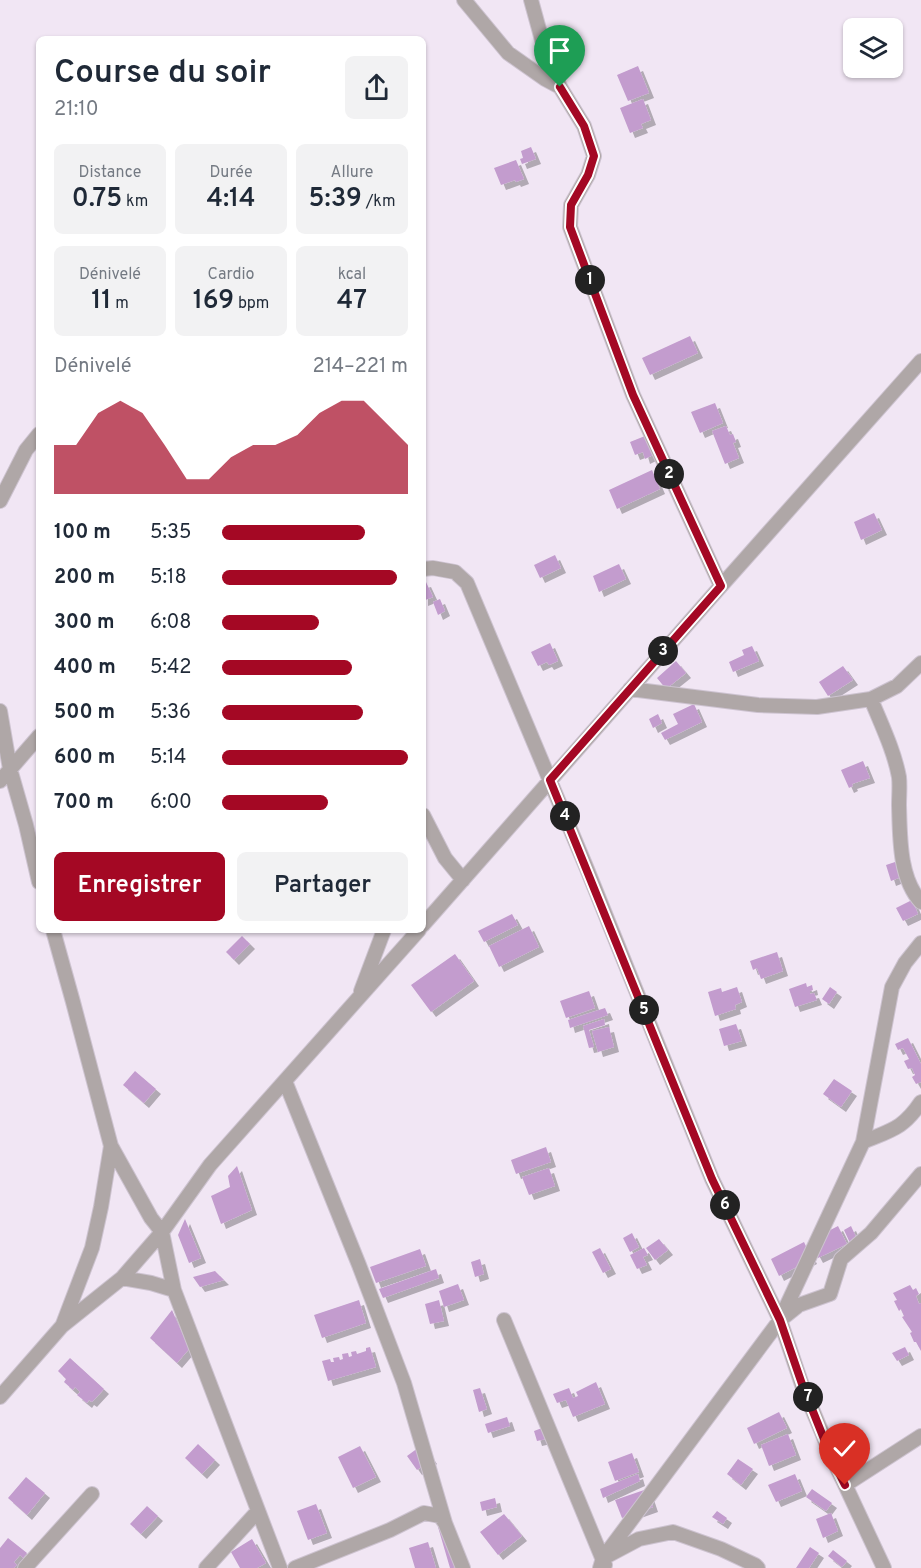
<!DOCTYPE html>
<html lang="fr">
<meta charset="utf-8">
<style>
body{margin:0;font-family:Overpass,sans-serif;background:#f2f2f3;color:#1f2937;height:100vh;display:flex;flex-direction:column;font-size:22px;white-space:nowrap}
*{box-sizing:border-box;margin:0}
p{font-size:20px;color:#747a83}
.icon{flex:none;width:33px;height:33px;fill:none;stroke:currentColor;stroke-width:2;stroke-linecap:round;stroke-linejoin:round}
.map{position:relative;flex:1;overflow:hidden}
.drawer{position:absolute;left:36px;top:36px;width:390px;height:897px;display:flex;flex-direction:column;background:#fff;border-radius:9px;box-shadow:0 2px 4px #0004}
.drawer>*{flex:none}
.buttons{position:absolute;left:843px;top:18px;display:grid;gap:12px}
.buttons a{display:grid;place-items:center;width:60px;height:60px;border-radius:9px;background:#fff;box-shadow:0 2px 4px #0004;font-size:30px}
.pin{position:absolute;display:grid;place-items:center;width:51px;height:51px;color:#fff;margin:-62px -26px;border-radius:50% 50% 50% 0;rotate:-45deg;box-shadow:0 0 6px #0007}
.pin .icon{rotate:45deg}
.km{position:absolute;width:30px;height:30px;margin:-15px;border-radius:50%;background:#222;color:#fff;font-size:16px;line-height:30px;text-align:center}
.round{display:grid;place-items:center;flex:none;width:63px;height:63px;border-radius:9px;background:#f2f2f3}
.overview{display:flex;align-items:center;justify-content:space-between;height:102px;padding:0 18px}
h1{font-size:33px;font-weight:600;line-height:45px}
.metrics{display:grid;grid-template-columns:repeat(3,1fr);gap:9px;height:102px;padding:6px 18px}
.metrics div{display:grid;align-content:center;border-radius:9px;background:#f2f2f3;text-align:center}
.metrics b{font-size:26px;font-weight:600}
.metrics small{font-size:16px;font-weight:400}
.metrics p{font-size:16px}
.chart{height:168px;padding:12px 18px}
.chart p{display:flex;justify-content:space-between}
.chart svg{width:100%;height:108px;margin-top:6px;fill:#a40824;opacity:.7}
.button{display:flex;gap:12px;margin-top:auto;padding:12px 18px}
.button a{flex:1;height:69px;border-radius:9px;background:#a40824;color:#fff;font-size:24px;font-weight:600;line-height:69px;text-align:center}
.button a+a{background:#f2f2f3;color:#1f2937}
ul{padding:0 18px;list-style:none;font-size:20px}
li{display:grid;grid-template-columns:96px 72px 1fr;align-items:center;height:45px}
li i{height:15px;border-radius:8px;background:#a40824}
.map>svg:first-child{display:block}
.building{fill:#c39cce;filter:url(#shadow)}
.lines{fill:none;stroke-linecap:round;stroke-linejoin:round}
.minor-casing{stroke:#cdc3d0;stroke-width:16}
.minor{stroke:#afa7a7;stroke-width:14}
.route-casing{stroke:#fff;stroke-width:12}
.route{stroke:#a40824;stroke-width:8}
</style>
<div class="map">
<svg width="921" height="1568" viewBox="0 0 921 1568">
<defs>
<filter id="shadow"><feDropShadow dx="5" dy="5" stdDeviation="0" flood-color="#0004"/></filter>
</defs>
<rect width="100%" height="100%" fill="#f1e6f4"/>
<path class="building" d="M638,66L649,93L628,101L617,75Z
M643,99L651,120L641,124L643,128L630,133L620,108Z
M531,147L536,159L522,164L520,159L523,158L521,151Z
M516,160L524,179L516,182L515,180L501,185L494,168Z
M690,336L698,353L650,375L642,358Z
M715,403L723,423L700,433L691,412Z
M726,426L730,435L733,434L736,442L733,443L739,458L725,464L712,431Z
M645,436L653,455L645,459L643,452L635,455L630,442Z
M652,470L660,489L617,509L609,490Z
M874,513L882,530L861,540L854,522Z
M555,555L561,568L540,578L534,565Z
M619,564L626,579L599,592L593,576Z
M426,582L433,597L423,601V583Z
M440,599L445,611L438,615L433,602Z
M550,643L558,661L549,665L547,662L538,666L531,652Z
M752,646L759,661L733,672L729,662L744,655L742,650Z
M676,661L686,673L666,689L657,678Z
M843,666L853,680L828,696L819,682Z
M694,704L702,722L665,740L661,733L678,724L673,714Z
M658,714L662,723L653,728L649,719Z
M863,761L870,778L852,784L853,786L849,788L841,770Z
M901,860L906,875L891,881L886,865Z
M912,900L918,914L903,921L896,908Z
M512,914L518,925L484,942L478,931Z
M529,926L539,947L499,967L489,946Z
M242,936L250,944L234,960L226,952Z
M777,952L783,971L761,979L757,968L753,970L750,961Z
M455,954L474,981L431,1012L411,985Z
M806,983L807,987L812,985L813,990L810,991V994L814,993L817,1000L795,1007L789,989Z
M737,987L742,1002L735,1005L736,1009L715,1016L708,992L721,988L722,992Z
M830,987L837,992L829,1004L822,999Z
M589,991L595,1008L566,1018L560,1001Z
M605,1008L608,1015L570,1028L568,1020Z
M604,1019L605,1025L589,1030L594,1047L589,1048L583,1026Z
M736,1024L742,1041L724,1046L719,1029Z
M609,1027L614,1047L598,1052L592,1031Z
M908,1038L921,1064V1082L916,1084L912,1077L915,1075L912,1068L908,1069L904,1061L909,1059L903,1048L898,1050L895,1044Z
M135,1071L156,1089L144,1103L123,1085Z
M834,1079L852,1091L841,1107L823,1094Z
M546,1147L551,1162L516,1174L511,1160Z
M237,1166L252,1210L221,1224L211,1196L230,1187L228,1176Z
M549,1168L555,1186L529,1195L522,1177Z
M185,1219L201,1258L189,1263L178,1235Z
M838,1226L847,1244L818,1258L809,1241Z
M851,1226L857,1239L850,1243L844,1230Z
M632,1233L639,1247L630,1252L623,1238Z
M659,1239L668,1250L655,1260L646,1248Z
M804,1242L812,1259L779,1276L771,1259Z
M600,1248L611,1269L603,1273L592,1252Z
M644,1248L648,1255L643,1257L647,1265L637,1269L630,1255Z
M420,1249L426,1266L376,1283L370,1267Z
M480,1259L484,1274L475,1277L471,1262Z
M436,1269L439,1278L383,1298L379,1289Z
M215,1271L224,1280L200,1287L193,1277Z
M458,1284L464,1300L444,1307L439,1291Z
M910,1285L913,1290L916,1288L919,1294L916,1296L919,1304L921,1303V1351L916,1342H914L910,1333L912,1332L902,1317L904,1316L901,1309L899,1311L894,1301L897,1300L893,1293Z
M359,1300L366,1323L322,1338L314,1315Z
M439,1300L444,1321L430,1324L425,1304Z
M172,1310L189,1349L177,1363L150,1338Z
M370,1347L376,1367L328,1381L322,1361L330,1359L331,1362H334L333,1358L339,1357L340,1360L343,1359L342,1354L348,1353L349,1357L352,1356L351,1352L356,1351L357,1354L366,1351V1348Z
M905,1347L909,1355L897,1361L892,1353Z
M70,1358L104,1389L92,1402L89,1400L87,1403L77,1395L80,1392L75,1387L73,1390L64,1382L66,1379L58,1371Z
M596,1382L605,1404L573,1417L566,1400L557,1403L553,1394L569,1388L573,1398L578,1396L576,1392Z
M480,1388L487,1409L479,1412L473,1390Z
M779,1412L787,1428L754,1444L747,1428Z
M507,1417L510,1426L488,1433L485,1424Z
M542,1428L546,1439L537,1441L534,1431Z
M788,1434L796,1455L769,1466L761,1445Z
M198,1444L215,1460L202,1474L185,1458Z
M422,1445L432,1459L417,1470L407,1456Z
M360,1446L376,1477L353,1488L338,1457Z
M632,1453L639,1472L615,1481L608,1462Z
M738,1459L753,1469L741,1485L727,1474Z
M638,1474L640,1481L603,1498L600,1489Z
M795,1474L802,1491L776,1502L768,1485Z
M26,1477L45,1493L27,1515L8,1498Z
M647,1489L653,1507L622,1518L615,1500Z
M812,1489L832,1503L826,1511L806,1497Z
M495,1498L497,1507L482,1511L480,1502Z
M316,1504L327,1533L308,1540L297,1511Z
M147,1506L158,1516L141,1534L130,1524Z
M717,1511L727,1518L723,1524L712,1517Z
M831,1513L838,1531L823,1538L816,1519Z
M504,1514L522,1536L498,1555L480,1532Z
M448,1525L460,1566L453,1568H450L438,1527Z
M8,1538L27,1553L23,1558L20,1555L14,1562L17,1565L14,1568H0V1548Z
M252,1539L266,1563L257,1568H240L231,1552Z
M428,1542L436,1568H415L409,1548Z
M810,1547L819,1553L809,1568H796Z
M833,1550L847,1561L842,1567L828,1556Z"/>
<g class="lines">
<g class="minor-casing">
<path id="minor" d="M464,0L508,53L545,79L560,87L584,126L594,156L588,175L571,205L570,227L633,395L721,586
M531,0L545,51L560,87
M0,501L26,450L39,434
M423,569L433,568L455,572L467,583L587,869L712,1179L780,1320L802,1385L833,1459L884,1568
M630,689L758,705L817,707L871,699L897,686L921,663
M871,699C881,724 894,750 899,777C900,786 899,796 899,805C900,837 899,878 921,902
M0,711L10,769L26,825L39,882
M0,781L39,736
M423,815L445,858L463,880
M423,925L721,586L921,361
M53,930L73,1002L111,1146L101,1207L92,1248L63,1324
M361,991L384,930
M285,1081L359,1265L404,1383L445,1523
M863,1142C891,1130 903,1129 921,1102
M111,1146L151,1218L162,1232L174,1290L280,1568
M122,1278L151,1283L174,1290
M784,1317L799,1305L830,1294L841,1259L871,1233L921,1174
M504,1320L605,1565
M0,1397L62,1326L122,1278L162,1232L210,1165L419,930
M845,1485L921,1436
M607,1556L639,1539L673,1532L721,1549L755,1565L758,1568
M25,1568L92,1494
M206,1568L258,1511
M295,1568L390,1530L424,1513L440,1516L445,1523L463,1568
M600,1568L603,1558L780,1320L863,1142L892,987L905,963L921,943"/>
</g>
<use href="#minor" class="minor"/>
</g>
<g class="lines">
<g class="route-casing">
<path id="route" d="M560,87L584,126L594,156L588,175L571,205L570,227L633,395L721,586L550,780L712,1179L780,1320L802,1384L832,1459L845,1485"/>
</g>
<use href="#route" class="route"/>
</g>
</svg>
<div class="buttons">
<a><svg class="icon" aria-label="layers" viewBox="0 0 24 24"><path d="M12 4l9 5-9 5-9-5zM3 14l9 5 9-5"/></svg></a>
</div>
<div class="pin" style="left:560px;top:87px;background:#1e9e55"><svg class="icon" aria-label="arrive" viewBox="0 0 24 24"><path d="M6 21V4h12l-3 4 3 4H6"/></svg></div>
<div class="pin" style="left:845px;top:1485px;background:#d93025"><svg class="icon" aria-label="check" viewBox="0 0 24 24"><path d="M5 12l5 5 9-10"/></svg></div>
<b class="km" style="left:590px;top:280px">1</b>
<b class="km" style="left:669px;top:474px">2</b>
<b class="km" style="left:663px;top:651px">3</b>
<b class="km" style="left:565px;top:816px">4</b>
<b class="km" style="left:644px;top:1010px">5</b>
<b class="km" style="left:725px;top:1205px">6</b>
<b class="km" style="left:808px;top:1397px">7</b>
<section class="drawer">
<div class="overview"><div><h1>Course du soir</h1><p>21:10</p></div><a class="round"><svg class="icon" aria-label="share" viewBox="0 0 24 24"><path d="M12 15V3M7 8l5-5 5 5M5 13v7h14v-7"/></svg></a></div>
<div class="metrics">
<div><p>Distance</p><b>0.75<small> km</small></b></div>
<div><p>Durée</p><b>4:14</b></div>
<div><p>Allure</p><b>5:39<small> /km</small></b></div>
</div>
<div class="metrics">
<div><p>Dénivelé</p><b>11<small> m</small></b></div>
<div><p>Cardio</p><b>169<small> bpm</small></b></div>
<div><p>kcal</p><b>47</b></div>
</div>
<div class="chart"><p><span>Dénivelé</span>214–221 m</p>
<svg viewBox="0 0 160 44" preserveAspectRatio="none"><path d="M0 44V24L10 24L20 11L30 6L40 11L50 24L60 38L70 38L80 29L90 24L100 24L110 20L120 11L130 6L140 6L150 15L160 24V44z"/></svg>
</div>
<ul>
<li><b>100 m</b>5:35<i style="width:77%"></i></li>
<li><b>200 m</b>5:18<i style="width:94%"></i></li>
<li><b>300 m</b>6:08<i style="width:52%"></i></li>
<li><b>400 m</b>5:42<i style="width:70%"></i></li>
<li><b>500 m</b>5:36<i style="width:76%"></i></li>
<li><b>600 m</b>5:14<i style="width:100%"></i></li>
<li><b>700 m</b>6:00<i style="width:57%"></i></li>
</ul>
<div class="button"><a>Enregistrer</a><a>Partager</a></div>
</section>
</div>
